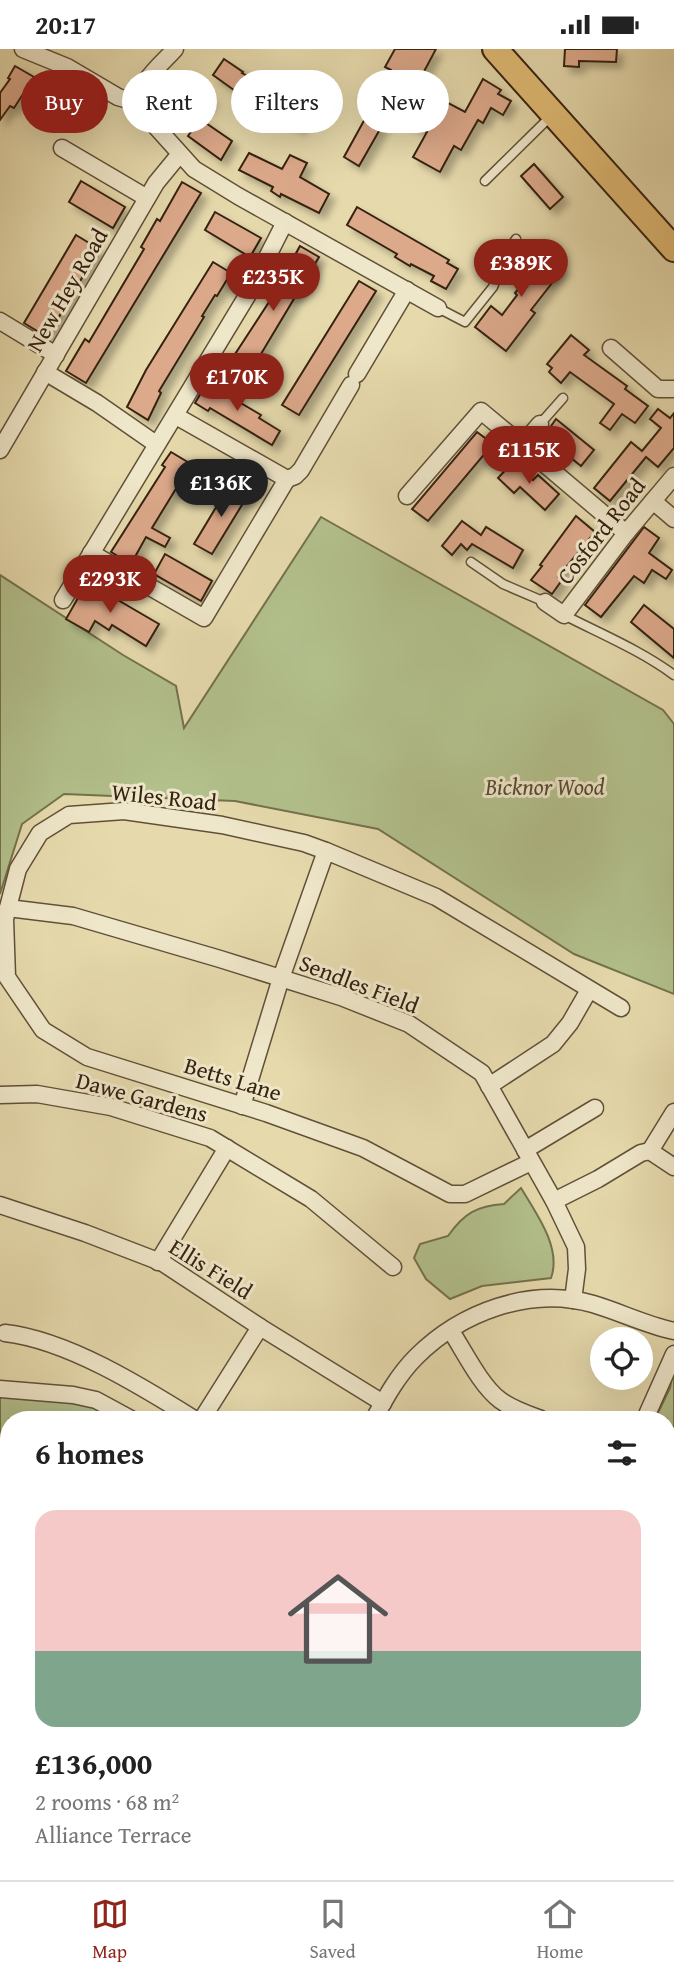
<!DOCTYPE html>
<html lang="en">
<head>
<meta charset="utf-8">
<style>
	body { margin:0; font-family:"Gentium Book Plus",serif; background:#f6f6f6; color:#222; height:100vh; display:flex; flex-direction:column; font-size:26px; white-space:nowrap }
	* { box-sizing:border-box; margin:0 }
	p { font-size:23px; color:#767676 }
	.icon { flex:none; width:38px; height:38px; fill:none; stroke:currentColor; stroke-width:2; stroke-linecap:round; stroke-linejoin:round }
	.map { position:relative; flex:1; overflow:hidden }
	.details { position:absolute; left:0px; top:1362px; width:676px; height:471px; display:flex; flex-direction:column; background:#fff; border-radius:28px 28px 0 0; box-shadow:0 7px 28px #0002 }
	.details>* { flex:none }
	.guide { position:absolute; left:21px; top:21px; width:634px; height:63px; display:flex; gap:14px }
	.controls { position:absolute; left:590px; top:1278px; display:grid; gap:14px }
	.controls a { display:grid; place-items:center; width:63px; height:63px; border-radius:50%; background:#fff; box-shadow:0 7px 28px #0002; font-size:35px }
	.price { position:absolute; translate:-50% -60px; padding:0 16px; border-radius:24px; background:#8f2418; color:#fff; font-size:23px; line-height:46px; filter:drop-shadow(0 2px 4px #0008) }
	.price::after { content:''; position:absolute; left:50%; top:42px; width:21px; height:16px; margin-left:-10px; background:inherit; clip-path:polygon(0 0,100% 0,50% 100%) }
	.price.selected { background:#222; color:#fff }
	ul { padding:0; list-style:none }
	li { display:grid; align-content:center; gap:14px; height:371px; padding:0 35px }
	li+li { border-top:2px solid #e0e0e0 }
	li span { display:grid; place-items:center; height:217px; border-radius:21px; color:#555 }
	li>.icon { margin-inline-start:auto }
	span .icon { width:126px; height:126px; fill:#fffc; stroke-width:1 }
	li b { font-size:30px }
	h2 { display:flex; justify-content:space-between; align-items:center; height:84px; padding:0 35px; font-size:30px }
	.pill { padding:0 24px; border-radius:32px; background:#fff; box-shadow:0 7px 28px #0002; font-size:24px; line-height:63px }
	.pill.selected { background:#8f2418; color:#fff }
	.status { display:flex; justify-content:space-between; align-items:center; height:49px; padding:0 35px; background:#fff; direction:ltr }
	.status svg { height:19px; fill:currentColor }
	.tabs { display:flex; justify-content:space-around; align-items:center; height:98px; border-top:2px solid #e0e0e0; background:#fff; font-size:19px; color:#767676 }
	.tabs a { display:grid; justify-items:center; gap:4px }
	.tabs .selected { color:#8f2418 }
	.map>svg:first-child { display:block }
</style>
</head>
<body>
<div class="status"><b>20:17</b><svg viewBox="0 0 49 12"><path d="M0 12V9h3v3zM5 12V6h3v6zM10 12V3h3v9zM15 12V0h3v12zM26 1h20v11H26zM47 4h2v5h-2z"/></svg></div>
<div class="map">
<svg width="674" height="1831" viewBox="0 0 674 1831">
	<defs>
		<filter id="shadow"><feDropShadow dx="6" dy="6" stdDeviation="3.5" flood-color="#0004"/></filter>
	</defs>
	<rect width="100%" height="100%" fill="#e6daad"/>
	<filter id="stains"><feTurbulence type="fractalNoise" baseFrequency=".00286" numOctaves="4"/><feColorMatrix values="0 0 0 0 .2 0 0 0 0 .09 0 0 0 0 .02 0 0 0 .5 -.17"/></filter>
	<radialGradient id="worn" r=".72"><stop offset=".6" stop-color="#630" stop-opacity="0"/><stop offset="1" stop-color="#630" stop-opacity=".3"/></radialGradient>
	<!-- green -->
	<g fill="#b2c08c" stroke="#74714e" stroke-width="2">
		<path d="M 321,468 L 663,661 L 674,675 L 674,945 L 574,905 L 378,780 L 235,752 L 64,745 L 22,775 L 0,845 L 0,526 L 123,606 L 176,637 L 184,679 Z"/>
		<path d="M 521,1139 C 536,1164 562,1199 551,1229 L 482,1237 L 450,1250 L 426,1230 L 414,1209 L 420,1195 L 448,1187 C 464,1164 477,1157 504,1155 Z"/>
		<path d="M 674,1318 L 674,1409 L 667,1430 L 667,1370 L 655,1370 L 670,1339 Z"/>
		<path d="M 0,1344 L 91,1356 L 117,1370 L 9,1370 L 9,1616 L 0,1672 Z"/>
		<path d="M 667,1693 L 674,1698 L 674,1831 L 573,1831 L 573,1824 L 667,1824 Z"/>
		<path d="M 408,1824 L 557,1824 L 557,1831 L 397,1831 Z"/>
	</g>
	<!-- building -->
	<g fill="#dca98b" stroke="#352211" stroke-width="2" filter="url(#shadow)">
		<path d="M 395,0 L 436,0 L 412,45 L 386,31 L 391,21 L 385,18 Z"/>
		<path d="M 565,0 L 617,0 L 616,13 L 579,12 L 579,18 L 564,17 Z"/>
		<path d="M 224,10 L 243,23 L 242,24 L 298,56 L 305,44 L 316,50 L 299,79 L 276,66 L 273,70 L 259,61 L 261,59 L 237,46 L 238,44 L 213,26 Z"/>
		<path d="M 15,17 L 34,28 L 14,59 L 10,57 L 0,71 L 0,44 L 10,30 L 8,29 Z"/>
		<path d="M 175,28 L 195,47 L 200,41 L 211,51 L 191,73 L 177,62 L 169,72 L 151,56 Z"/>
		<path d="M 483,30 L 501,41 L 498,45 L 511,52 L 503,66 L 491,59 L 483,74 L 478,71 L 461,101 L 454,97 L 440,123 L 413,108 L 427,83 L 401,69 L 418,38 L 465,63 Z"/>
		<path d="M 367,66 L 383,75 L 359,117 L 344,108 Z"/>
		<path d="M 200,70 L 232,92 L 221,111 L 188,87 Z"/>
		<path d="M 249,104 L 282,120 L 290,106 L 307,114 L 300,128 L 329,145 L 319,164 L 281,145 L 280,148 L 271,142 L 273,138 L 239,121 Z"/>
		<path d="M 534,115 L 563,148 L 550,160 L 521,127 Z"/>
		<path d="M 81,132 L 125,158 L 113,179 L 69,153 Z"/>
		<path d="M 182,133 L 201,144 L 86,334 L 66,322 L 85,290 L 89,293 L 144,200 L 141,198 L 157,170 L 160,172 Z"/>
		<path d="M 357,158 L 449,211 L 447,214 L 458,220 L 446,240 L 431,232 L 434,227 L 411,215 L 410,217 L 395,208 L 397,205 L 347,176 Z"/>
		<path d="M 215,163 L 261,189 L 250,208 L 205,181 Z"/>
		<path d="M 76,186 L 99,200 L 47,288 L 24,274 Z"/>
		<path d="M 531,195 L 563,220 L 531,261 L 535,264 L 506,302 L 475,278 L 491,257 L 502,266 L 517,246 L 515,244 L 520,238 L 516,235 L 526,223 L 515,215 Z"/>
		<path d="M 300,197 L 319,208 L 246,330 L 226,319 L 269,253 Z"/>
		<path d="M 213,213 L 231,224 L 217,247 L 215,246 L 202,267 L 204,268 L 159,342 L 161,344 L 148,371 L 127,358 L 146,321 Z"/>
		<path d="M 359,232 L 376,242 L 299,366 L 282,356 Z"/>
		<path d="M 571,286 L 589,301 L 584,306 L 627,337 L 625,340 L 648,357 L 635,374 L 622,365 L 610,381 L 600,374 L 614,355 L 570,323 L 561,334 L 549,323 L 552,319 L 547,315 Z"/>
		<path d="M 207,334 L 261,366 L 259,369 L 280,382 L 272,396 L 210,359 L 208,362 L 195,354 Z"/>
		<path d="M 658,360 L 670,369 L 674,364 L 674,399 L 658,418 L 646,408 L 610,452 L 594,439 L 631,393 L 642,402 L 661,379 L 650,370 Z"/>
		<path d="M 556,370 L 594,401 L 581,417 L 544,387 Z"/>
		<path d="M 477,383 L 493,395 L 428,472 L 412,460 Z"/>
		<path d="M 171,403 L 191,415 L 152,479 L 170,489 L 165,498 L 146,488 L 131,515 L 111,503 L 165,418 L 162,416 Z"/>
		<path d="M 513,413 L 533,431 L 538,426 L 559,445 L 545,461 L 520,438 L 514,444 L 498,429 Z"/>
		<path d="M 230,435 L 248,446 L 212,505 L 194,495 Z"/>
		<path d="M 576,467 L 595,483 L 558,528 L 562,531 L 552,545 L 531,531 L 542,517 L 540,516 Z"/>
		<path d="M 462,472 L 481,486 L 486,478 L 523,501 L 513,519 L 472,495 L 467,501 L 461,495 L 452,506 L 442,497 Z"/>
		<path d="M 644,478 L 659,489 L 649,504 L 672,521 L 666,530 L 652,521 L 644,534 L 634,527 L 601,568 L 585,556 Z"/>
		<path d="M 165,505 L 212,532 L 201,552 L 154,525 Z"/>
		<path d="M 87,533 L 159,575 L 146,597 L 112,576 L 109,581 L 95,572 L 89,583 L 66,570 Z"/>
		<path d="M 644,556 L 674,580 L 674,609 L 631,573 Z"/>
	</g>
	<g fill="none" stroke-linecap="round" stroke-linejoin="round">
		<!-- service casing -->
		<g stroke="#615038" stroke-width="11">
			<g id="service">
				<path d="M 485,132 L 550,68"/>
				<path d="M 438,259 L 465,273 L 493,238 L 508,201 L 516,190"/>
				<path d="M 540,375 L 563,349"/>
				<path d="M 471,513 L 503,535 L 545,553"/>
				<path d="M 564,566 C 601,585 640,601 674,626"/>
				<path d="M 667,1565 L 674,1569"/>
			</g>
		</g>
		<!-- minor casing -->
		<g stroke="#615038" stroke-width="19">
			<g id="minor">
				<path d="M 23,0 L 67,18 L 118,48 L 138,54"/>
				<path d="M 175,0 C 160,17 135,35 139,59 L 194,120 L 238,147 L 438,259"/>
				<path d="M 62,99 L 147,149"/>
				<path d="M 0,272 L 56,306"/>
				<path d="M 611,299 L 658,340 L 674,340"/>
				<path d="M 45,323 L 97,354 L 156,395"/>
				<path d="M 357,325 L 407,241"/>
				<path d="M 176,367 L 287,430 L 295,427 L 301,421 L 351,336"/>
				<path d="M 540,375 L 522,396 L 626,484"/>
				<path d="M 0,401 L 156,134 L 179,106"/>
				<path d="M 407,447 L 481,362 L 522,396"/>
				<path d="M 653,452 L 674,470"/>
				<path d="M 91,504 L 204,569 L 287,430"/>
				<path d="M 63,551 L 250,242 L 285,173"/>
				<path d="M 545,553 L 564,566 L 626,484 L 674,427"/>
				<path d="M 326,802 L 304,794 L 222,776 L 124,762 L 69,766 L 40,784 L 18,820 L 5,870 L 7,928 L 43,981 L 87,1008 L 266,1064 L 363,1099 L 450,1145 L 465,1145 L 531,1113"/>
				<path d="M 8,859 L 73,867 L 220,910 L 341,948 L 409,975 L 482,1024 L 554,1152 L 576,1198 L 577,1220 L 573,1251"/>
				<path d="M 489,1037 L 553,995 L 570,974 L 589,941"/>
				<path d="M 0,1046 L 37,1045 L 111,1058 L 210,1089 L 311,1150 L 393,1218"/>
				<path d="M 242,1057 L 281,929 L 326,802 L 436,848 L 621,959"/>
				<path d="M 525,1101 L 595,1059"/>
				<path d="M 650,1102 L 674,1063"/>
				<path d="M 554,1152 L 598,1130 L 641,1104 L 650,1102 L 674,1118"/>
				<path d="M 0,1156 L 85,1184 L 163,1214 L 260,1278 L 383,1354"/>
				<path d="M 158,1213 L 227,1099"/>
				<path d="M 451,1282 C 464,1302 481,1337 500,1351 C 512,1360 527,1365 541,1370"/>
				<path d="M 5,1284 C 67,1291 141,1337 194,1370"/>
				<path d="M 0,1340 L 73,1346 L 96,1351 L 131,1370"/>
				<path d="M 202,1370 L 260,1278"/>
				<path d="M 374,1370 C 386,1348 398,1326 416,1308 C 461,1263 530,1237 593,1255 C 620,1263 646,1276 674,1282"/>
				<path d="M 645,1370 L 674,1305"/>
			</g>
		</g>
		<!-- tertiary casing -->
		<g stroke="#615038" stroke-width="23">
			<g id="tertiary">
				<path d="M 667,1490 L 674,1474"/>
				<path d="M 569,1831 L 569,1824"/>
			</g>
		</g>
		<!-- primary casing -->
		<g stroke="#352211" stroke-width="28">
			<path id="primary" d="M 495,0 L 674,200"/>
		</g>
		<!-- service -->
		<use href="#service" stroke="#efe7ca" stroke-width="8"/>
		<!-- minor -->
		<use href="#minor" stroke="#efe7ca" stroke-width="16"/>
		<!-- tertiary -->
		<use href="#tertiary" stroke="#efe7ca" stroke-width="19"/>
		<!-- primary -->
		<use href="#primary" stroke="#e3bd76" stroke-width="24"/>
	</g>
	<g text-anchor="middle" stroke-width="6" stroke-linejoin="round" paint-order="stroke">
		<!-- street labels -->
		<g font-size="23" fill="#352211" stroke="#efe7ca">
			<text transform="translate(67 241) rotate(-60)" y="8">New Hey Road</text>
			<text transform="translate(601 482) rotate(-52)" y="8">Cosford Road</text>
			<text transform="translate(164 748) rotate(6)" y="8">Wiles Road</text>
			<text transform="translate(359 935) rotate(21)" y="8">Sendles Field</text>
			<text transform="translate(233 1030) rotate(17)" y="8">Betts Lane</text>
			<text transform="translate(142 1048) rotate(15)" y="8">Dawe Gardens</text>
			<text transform="translate(211 1220) rotate(32)" y="8">Ellis Field</text>
		</g>
		<!-- park labels -->
		<g font-size="23" font-style="italic" fill="#544a30" stroke="#efe7ca">
			<text x="545" y="746">Bicknor Wood</text>
		</g>
	</g>
	<rect width="100%" height="100%" filter="url(#stains)"/>
	<rect width="100%" height="100%" fill="url(#worn)"/>
</svg>
<div class="controls">
<a><svg class="icon" aria-label="locate" viewBox="0 0 24 24"><circle cx="12" cy="12" r="6"/><path d="M12 2v4M12 18v4M2 12h4M18 12h4"/></svg></a>
</div>
<b class="price" style="left:521px;top:250px">£389K</b>
<b class="price" style="left:273px;top:264px">£235K</b>
<b class="price" style="left:237px;top:364px">£170K</b>
<b class="price" style="left:529px;top:437px">£115K</b>
<b class="price selected" style="left:221px;top:470px">£136K</b>
<b class="price" style="left:110px;top:566px">£293K</b>
<div class="guide">
<a class="pill selected">Buy</a>
<a class="pill">Rent</a>
<a class="pill">Filters</a>
<a class="pill">New</a>
</div>
<section class="details">
<h2>6 homes<svg class="icon" aria-label="filters" viewBox="0 0 24 24"><path d="M4 7h16M4 17h16"/><circle cx="9" cy="7" r="2"/><circle cx="15" cy="17" r="2"/></svg></h2>
<ul>
<li><span style="background:linear-gradient(#f6c9c9 65%,#7fa58c 0)"><svg class="icon" aria-label="home" viewBox="0 0 24 24"><path d="M3 11l9-7 9 7M6 9v11h12V9"/></svg></span><div><b>£136,000</b><p>2 rooms · 68 m²</p><p>Alliance Terrace</p></div></li>
</ul>
</section>
</div>
<nav class="tabs">
<a class="selected"><svg class="icon" aria-label="map" viewBox="0 0 24 24"><path d="M3 6l6-2 6 2 6-2v14l-6 2-6-2-6 2zM9 4v14M15 6v14"/></svg>Map</a>
<a><svg class="icon" aria-label="saved" viewBox="0 0 24 24"><path d="M7 4h10v16l-5-4-5 4z"/></svg>Saved</a>
<a><svg class="icon" aria-label="home" viewBox="0 0 24 24"><path d="M3 11l9-7 9 7M6 9v11h12V9"/></svg>Home</a>
</nav>
</body>
</html>
